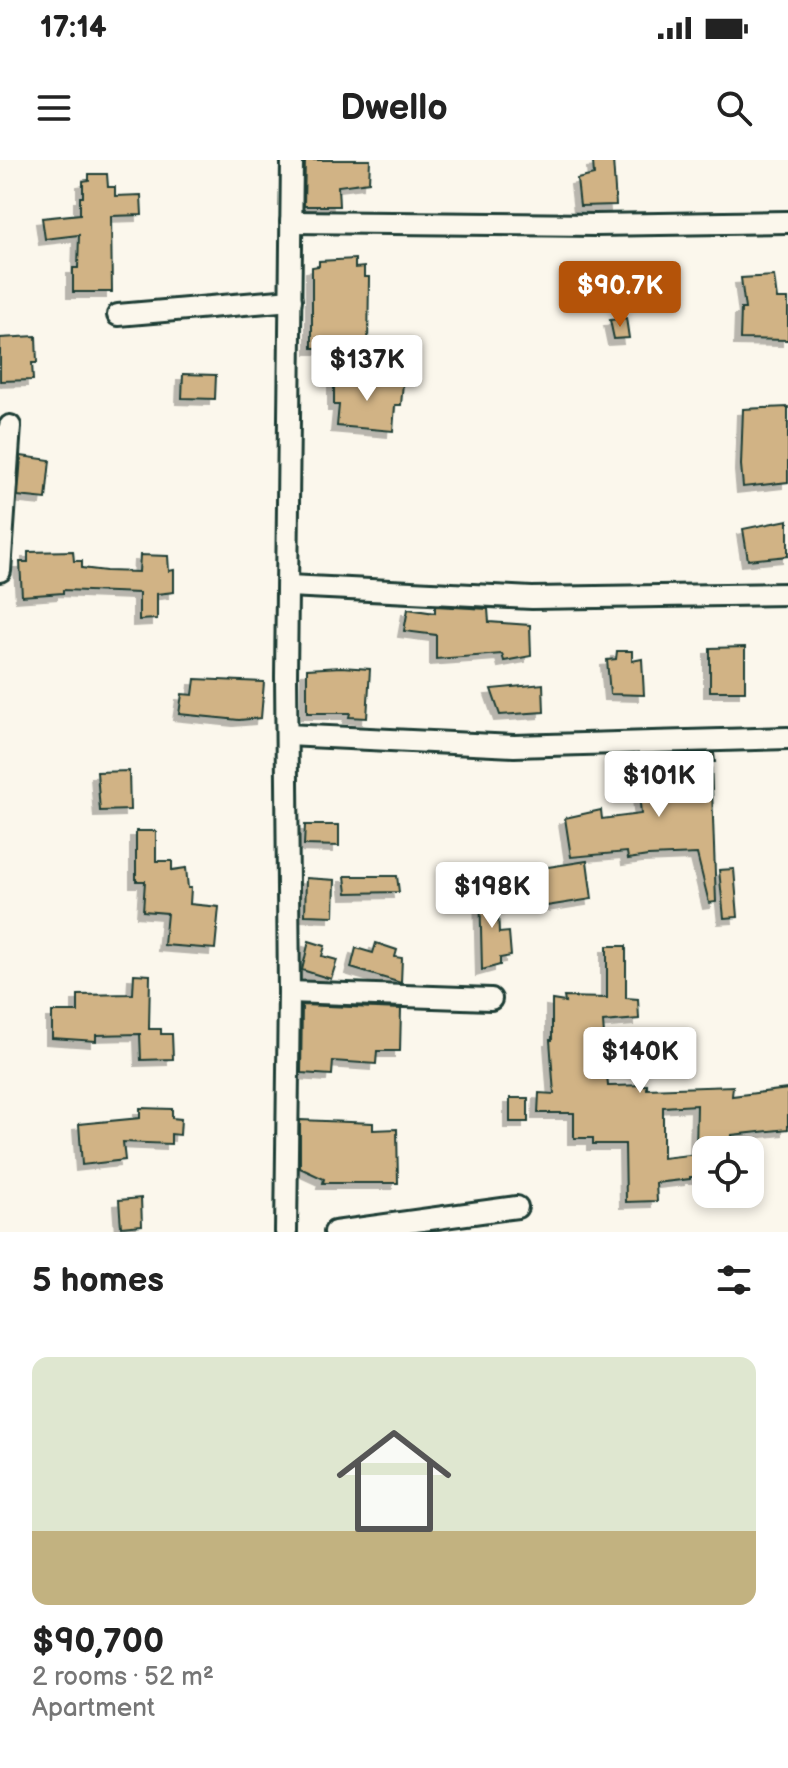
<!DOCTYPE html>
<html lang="en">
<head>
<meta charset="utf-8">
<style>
	body { margin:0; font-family:"Balsamiq Sans",sans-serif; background:#f6f6f6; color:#222; height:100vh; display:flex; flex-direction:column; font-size:30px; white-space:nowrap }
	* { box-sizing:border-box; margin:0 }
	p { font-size:26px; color:#767676 }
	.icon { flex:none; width:44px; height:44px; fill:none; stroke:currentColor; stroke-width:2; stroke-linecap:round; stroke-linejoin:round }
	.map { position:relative; height:1072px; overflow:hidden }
	.details { display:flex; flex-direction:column; background:#fff; flex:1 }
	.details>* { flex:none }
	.controls { position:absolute; left:692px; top:976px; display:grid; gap:16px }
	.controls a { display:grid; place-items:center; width:72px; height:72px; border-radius:16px; background:#fff; box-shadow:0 4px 12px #0003; font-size:40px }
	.price { position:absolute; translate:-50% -68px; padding:0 18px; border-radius:8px; background:#fff; color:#222; font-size:26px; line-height:52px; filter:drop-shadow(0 2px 4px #0008) }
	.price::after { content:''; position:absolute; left:50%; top:48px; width:24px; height:18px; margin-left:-12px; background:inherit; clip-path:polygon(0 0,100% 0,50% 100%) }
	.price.on { background:#b45309; color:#fff }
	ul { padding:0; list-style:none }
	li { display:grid; align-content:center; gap:16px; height:424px; padding:0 32px }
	li span { display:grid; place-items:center; height:248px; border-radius:16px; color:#555 }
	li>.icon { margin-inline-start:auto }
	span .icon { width:144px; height:144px; fill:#fffc; stroke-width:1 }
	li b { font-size:34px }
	h2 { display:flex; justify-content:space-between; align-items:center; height:96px; padding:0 32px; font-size:34px }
	.status { display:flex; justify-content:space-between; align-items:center; height:56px; padding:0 40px; background:#fff; direction:ltr }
	.status svg { height:22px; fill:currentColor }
	header { display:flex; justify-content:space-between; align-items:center; height:104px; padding:0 32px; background:#fff; font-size:36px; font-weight:800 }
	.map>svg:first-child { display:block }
</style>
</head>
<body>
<div class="status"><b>17:14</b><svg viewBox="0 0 49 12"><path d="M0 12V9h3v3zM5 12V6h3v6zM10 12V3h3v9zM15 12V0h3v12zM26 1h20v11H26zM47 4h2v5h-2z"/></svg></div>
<header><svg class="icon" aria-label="menu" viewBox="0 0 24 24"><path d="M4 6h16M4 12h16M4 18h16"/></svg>Dwello<svg class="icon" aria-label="search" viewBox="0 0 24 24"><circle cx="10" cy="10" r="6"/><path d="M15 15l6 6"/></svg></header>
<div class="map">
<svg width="788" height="1072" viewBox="0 0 788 1072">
	<defs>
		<filter id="shadow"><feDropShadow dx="-6" dy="6" stdDeviation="0" flood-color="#0004"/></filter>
	</defs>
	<rect width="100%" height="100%" fill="#fbf7ec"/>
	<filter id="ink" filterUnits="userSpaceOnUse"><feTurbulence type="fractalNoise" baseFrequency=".0125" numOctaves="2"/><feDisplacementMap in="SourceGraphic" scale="16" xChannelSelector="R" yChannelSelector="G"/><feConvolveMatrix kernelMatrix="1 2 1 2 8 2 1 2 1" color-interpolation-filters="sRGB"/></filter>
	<g filter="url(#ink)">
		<!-- building -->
		<g fill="#d1b385" stroke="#1f3d34" stroke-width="2" filter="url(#shadow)">
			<path d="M 305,0 L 370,0 L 369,22 L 338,26 L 339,46 L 304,46 Z"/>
			<path d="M 613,0 L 616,45 L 580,46 L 577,19 L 594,15 L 593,2 Z"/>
			<path d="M 89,14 L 107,14 L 108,27 L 115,27 L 115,36 L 141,35 L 142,55 L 111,56 L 112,132 L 73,132 L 73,108 L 78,108 L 79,75 L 45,79 L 42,58 L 80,54 L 80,37 L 83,37 L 83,21 L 89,20 Z"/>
			<path d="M 355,99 L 355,108 L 364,107 L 364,117 L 369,117 L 368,188 L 312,188 L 312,107 L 319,106 L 319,101 Z"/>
			<path d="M 774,116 L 777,139 L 788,139 L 788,180 L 740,179 L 741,149 L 745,149 L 741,118 Z"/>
			<path d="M 626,158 L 629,178 L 614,179 L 610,160 Z"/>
			<path d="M 36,176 L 37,203 L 32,203 L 33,220 L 0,221 L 0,178 Z"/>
			<path d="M 183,214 L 216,215 L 215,239 L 182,238 Z"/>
			<path d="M 334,217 L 403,223 L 401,245 L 395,245 L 393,271 L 337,266 L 339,245 L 334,245 Z"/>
			<path d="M 788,247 L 788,322 L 743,327 L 741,305 L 743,249 Z"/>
			<path d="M 21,296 L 50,300 L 46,339 L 18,336 Z"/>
			<path d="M 788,360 L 788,396 L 748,400 L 743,369 Z"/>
			<path d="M 73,391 L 74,401 L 82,401 L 82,408 L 106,411 L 139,412 L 140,395 L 168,396 L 169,411 L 174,410 L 174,432 L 157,434 L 157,459 L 139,460 L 139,433 L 63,430 L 63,433 L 22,436 L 20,402 L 28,402 L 28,392 Z"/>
			<path d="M 435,446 L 488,449 L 489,462 L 530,465 L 531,496 L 504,501 L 502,494 L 436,499 L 436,475 L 404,471 L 408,449 L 435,453 Z"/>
			<path d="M 745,487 L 745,531 L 710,531 L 710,488 Z"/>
			<path d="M 617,491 L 632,491 L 632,501 L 642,499 L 644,535 L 610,534 L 607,500 L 616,499 Z"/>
			<path d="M 341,507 L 370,509 L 367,558 L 349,557 L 350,553 L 307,553 L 307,509 Z"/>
			<path d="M 195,519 L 264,522 L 261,558 L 239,560 L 179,554 L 182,534 L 193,535 Z"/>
			<path d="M 543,524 L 544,552 L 500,555 L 491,529 Z"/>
			<path d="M 714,593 L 715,602 L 711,602 L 716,742 L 709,743 L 697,694 L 648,696 L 628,699 L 627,692 L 571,697 L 565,658 L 601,650 L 602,659 L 641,654 L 637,612 L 666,610 L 663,595 Z"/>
			<path d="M 129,611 L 130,650 L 100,651 L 97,612 Z"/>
			<path d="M 305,665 L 339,665 L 339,686 L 304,685 Z"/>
			<path d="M 136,671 L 156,671 L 156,701 L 172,701 L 172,710 L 186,708 L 188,728 L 191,728 L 190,744 L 219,747 L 215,789 L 164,785 L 167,753 L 143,751 L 145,721 L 136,721 Z"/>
			<path d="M 587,701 L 592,739 L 540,747 L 538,731 L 501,735 L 500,718 L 536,715 L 535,709 Z"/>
			<path d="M 734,709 L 738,757 L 724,758 L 719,710 Z"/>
			<path d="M 345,716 L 397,716 L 399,732 L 347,733 Z"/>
			<path d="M 306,718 L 335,720 L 334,756 L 305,755 Z"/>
			<path d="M 497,725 L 499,773 L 509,772 L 511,796 L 500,798 L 500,805 L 482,810 L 480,727 Z"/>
			<path d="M 309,781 L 325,786 L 322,796 L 337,800 L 331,819 L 302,810 Z"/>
			<path d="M 376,783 L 397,790 L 395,797 L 402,798 L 401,823 L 351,808 L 356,788 L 373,793 Z"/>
			<path d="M 607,786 L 626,786 L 626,838 L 638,839 L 639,859 L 603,862 L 608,926 L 647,925 L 647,929 L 733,926 L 732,936 L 788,929 L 788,969 L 732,975 L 731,990 L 696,990 L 697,945 L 663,947 L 663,998 L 706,993 L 706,1017 L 690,1017 L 690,1019 L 656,1023 L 657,1041 L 626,1042 L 625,984 L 593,984 L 593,978 L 574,978 L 574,953 L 538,953 L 539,933 L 554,934 L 550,880 L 552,880 L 552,840 L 565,842 L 564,837 L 607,838 Z"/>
			<path d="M 134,814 L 150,815 L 149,869 L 161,869 L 161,874 L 172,874 L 173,899 L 141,900 L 140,874 L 96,875 L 96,881 L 52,878 L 52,852 L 78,852 L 78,835 L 133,834 Z"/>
			<path d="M 302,845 L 401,849 L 400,891 L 377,891 L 376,904 L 333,901 L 332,915 L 301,913 Z"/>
			<rect x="510" y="938" width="18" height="24"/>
			<path d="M 140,948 L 172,949 L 172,958 L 181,959 L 180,975 L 171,974 L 171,984 L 123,982 L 125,1000 L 82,1005 L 79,964 L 140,958 Z"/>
			<path d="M 300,960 L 373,963 L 373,970 L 397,969 L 398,1023 L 323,1023 L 324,1019 L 300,1008 Z"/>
			<path d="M 141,1038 L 142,1065 L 121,1067 L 119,1040 Z"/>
		</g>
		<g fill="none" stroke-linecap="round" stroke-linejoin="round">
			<!-- minor casing -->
			<g stroke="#1f3d34" stroke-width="26">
				<g id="minor">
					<path d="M 291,62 L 595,65 L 788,62"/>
					<path d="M 118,155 L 291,140"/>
					<path d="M 0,411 L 10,266"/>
					<path d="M 288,426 L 532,438 L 788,434"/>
					<path d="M 287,575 L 514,586 L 788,578"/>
					<path d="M 289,832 L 491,839"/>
					<path d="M 286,1072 L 289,832 L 286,517 L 292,0"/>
					<path d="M 335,1072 L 517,1047"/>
				</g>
			</g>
			<!-- minor -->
			<use href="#minor" stroke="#fbf7ec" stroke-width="20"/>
		</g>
	</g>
</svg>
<div class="controls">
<a><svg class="icon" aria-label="locate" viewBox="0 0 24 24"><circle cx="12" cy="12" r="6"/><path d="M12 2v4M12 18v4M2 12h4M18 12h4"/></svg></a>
</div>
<b class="price on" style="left:620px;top:169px">$90.7K</b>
<b class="price" style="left:367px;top:243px">$137K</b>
<b class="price" style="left:659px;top:659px">$101K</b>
<b class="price" style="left:492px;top:770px">$198K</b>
<b class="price" style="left:640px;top:935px">$140K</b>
</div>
<section class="details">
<h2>5 homes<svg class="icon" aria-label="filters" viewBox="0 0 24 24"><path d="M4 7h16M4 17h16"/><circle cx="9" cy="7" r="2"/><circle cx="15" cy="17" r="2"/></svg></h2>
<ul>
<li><span style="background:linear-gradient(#dfe7d0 70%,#c2b280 0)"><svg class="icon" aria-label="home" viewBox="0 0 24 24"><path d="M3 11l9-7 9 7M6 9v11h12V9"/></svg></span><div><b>$90,700</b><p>2 rooms · 52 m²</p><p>Apartment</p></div></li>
</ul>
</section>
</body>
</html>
